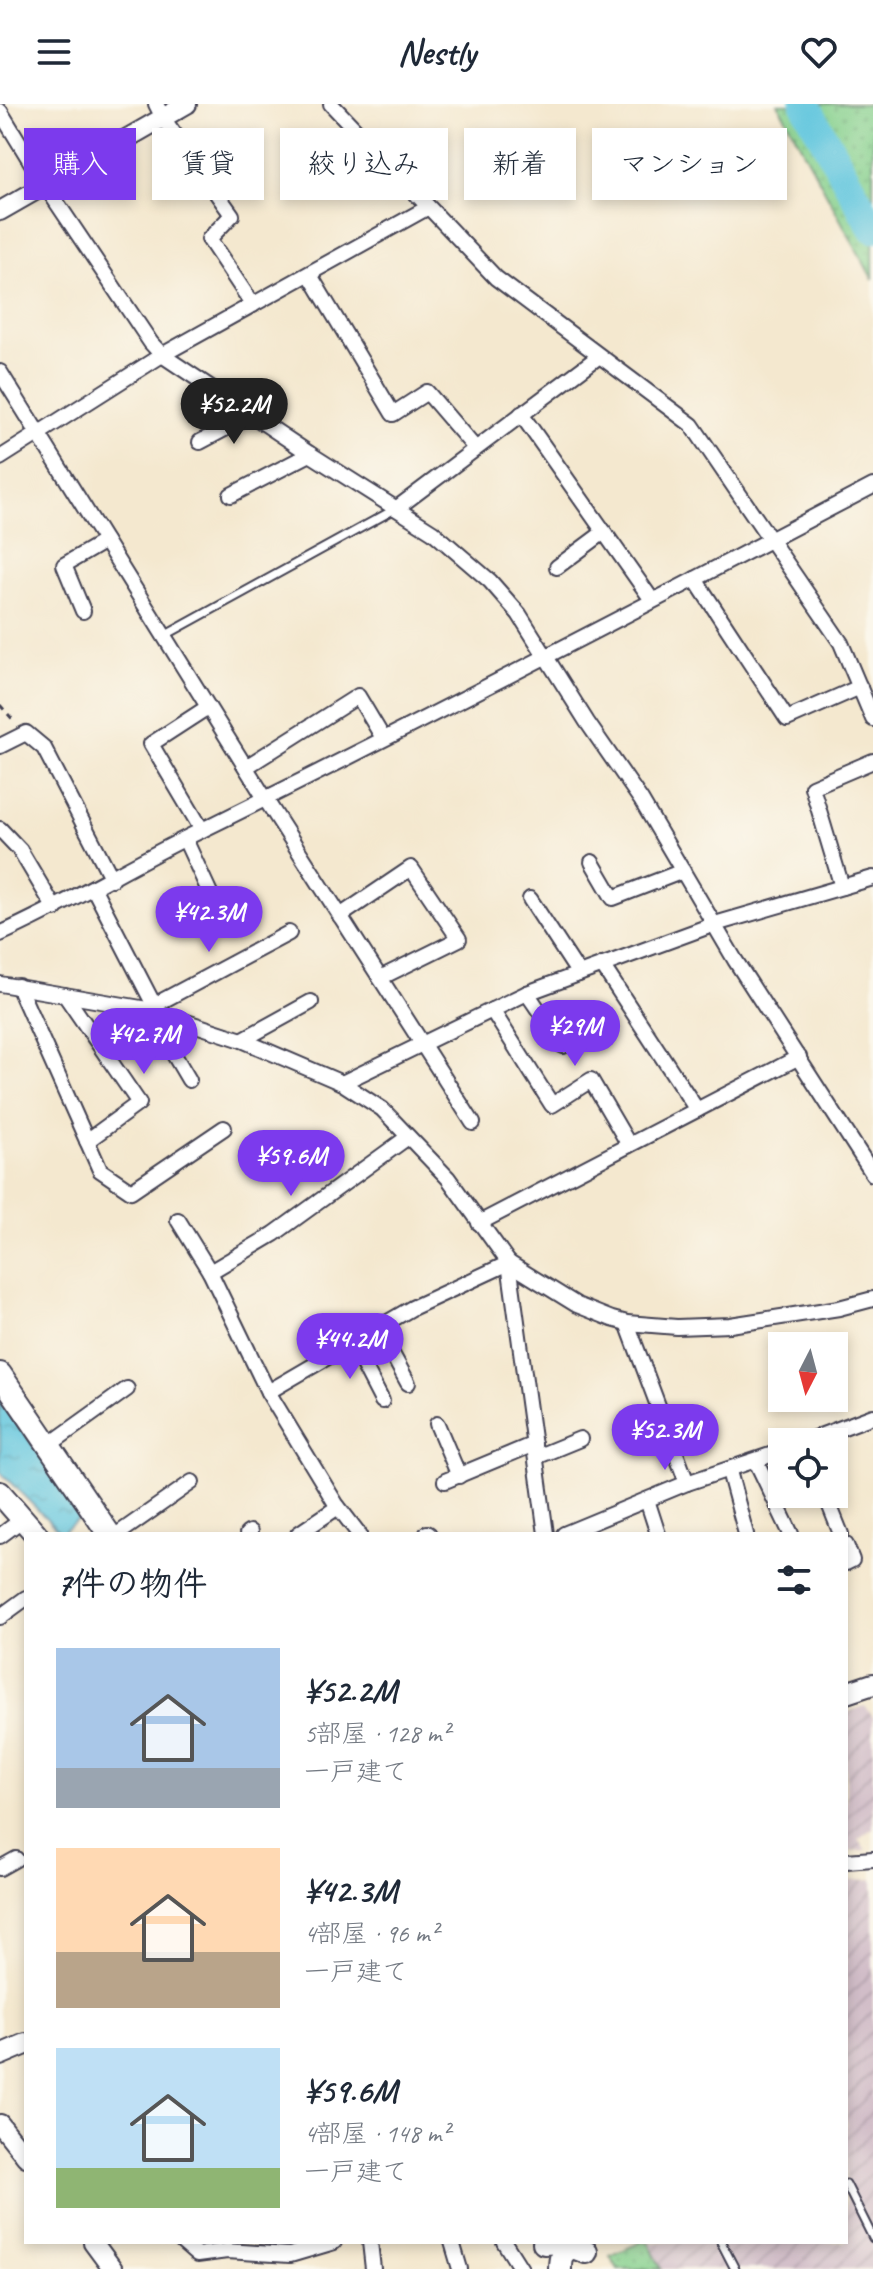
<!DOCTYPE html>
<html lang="ja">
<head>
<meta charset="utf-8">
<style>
	body { margin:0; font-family:Caveat,"Klee One",sans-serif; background:#f2f2f3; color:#1f2937; height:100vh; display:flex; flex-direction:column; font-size:30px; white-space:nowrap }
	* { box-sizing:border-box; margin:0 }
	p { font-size:26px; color:#747a83 }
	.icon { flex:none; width:44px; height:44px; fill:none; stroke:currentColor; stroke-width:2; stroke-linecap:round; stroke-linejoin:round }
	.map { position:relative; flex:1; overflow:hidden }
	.panel { position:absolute; left:24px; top:1428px; width:824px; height:712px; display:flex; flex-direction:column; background:#fff; border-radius:0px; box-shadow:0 4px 12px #0003 }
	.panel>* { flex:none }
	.top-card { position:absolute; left:24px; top:24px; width:826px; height:72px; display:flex; gap:16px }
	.needle { width:52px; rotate:186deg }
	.controls { position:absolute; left:768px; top:1228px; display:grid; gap:16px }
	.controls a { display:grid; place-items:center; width:80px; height:80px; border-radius:0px; background:#fff; box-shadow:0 4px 12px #0003; font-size:40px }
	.price { position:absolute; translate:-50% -68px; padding:0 18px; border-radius:28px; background:#7c3aed; color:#fff; font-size:26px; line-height:52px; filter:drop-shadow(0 2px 4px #0008) }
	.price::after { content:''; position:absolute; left:50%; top:48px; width:24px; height:18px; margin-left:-12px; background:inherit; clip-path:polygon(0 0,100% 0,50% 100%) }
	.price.on { background:#222; color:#fff }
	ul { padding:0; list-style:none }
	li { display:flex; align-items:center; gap:24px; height:200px; padding:0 32px }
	li span { display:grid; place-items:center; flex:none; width:224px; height:160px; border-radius:0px; color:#555 }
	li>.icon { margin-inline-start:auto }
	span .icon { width:96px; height:96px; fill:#fffc; stroke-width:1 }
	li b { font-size:34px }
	h2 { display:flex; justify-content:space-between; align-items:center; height:96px; padding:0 32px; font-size:34px }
	.chip { padding:0 28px; border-radius:0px; background:#fff; box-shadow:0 4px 12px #0003; font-size:28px; line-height:72px }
	.chip.on { background:#7c3aed; color:#fff }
	header { display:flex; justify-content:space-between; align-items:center; height:104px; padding:0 32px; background:#fff; font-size:36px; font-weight:600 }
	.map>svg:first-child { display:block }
</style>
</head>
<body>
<header><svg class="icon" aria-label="menu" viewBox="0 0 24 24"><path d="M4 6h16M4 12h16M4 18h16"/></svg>Nestly<svg class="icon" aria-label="heart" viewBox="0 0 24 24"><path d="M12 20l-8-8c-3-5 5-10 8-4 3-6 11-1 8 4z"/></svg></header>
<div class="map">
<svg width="873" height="2165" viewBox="0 0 873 2165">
	<defs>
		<pattern id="industrial-furrows" width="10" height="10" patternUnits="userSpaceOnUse" patternTransform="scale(2)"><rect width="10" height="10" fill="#d1bdc8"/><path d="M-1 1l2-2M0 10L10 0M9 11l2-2" fill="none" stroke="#b3a2ad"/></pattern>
		<pattern id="grass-dots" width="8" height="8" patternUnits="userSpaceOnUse" patternTransform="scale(2)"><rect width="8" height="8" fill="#85d08d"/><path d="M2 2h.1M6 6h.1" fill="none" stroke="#73b27b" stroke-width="1.8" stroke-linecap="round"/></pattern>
		<pattern id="water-ripples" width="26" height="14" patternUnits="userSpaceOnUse" patternTransform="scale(2)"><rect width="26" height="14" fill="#61c6de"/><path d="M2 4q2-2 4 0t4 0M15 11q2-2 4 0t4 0" fill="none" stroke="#54aabf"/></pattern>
	</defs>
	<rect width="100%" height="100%" fill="#fbf7ec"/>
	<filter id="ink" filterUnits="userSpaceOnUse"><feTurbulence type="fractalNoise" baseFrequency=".0125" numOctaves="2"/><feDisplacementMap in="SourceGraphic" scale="16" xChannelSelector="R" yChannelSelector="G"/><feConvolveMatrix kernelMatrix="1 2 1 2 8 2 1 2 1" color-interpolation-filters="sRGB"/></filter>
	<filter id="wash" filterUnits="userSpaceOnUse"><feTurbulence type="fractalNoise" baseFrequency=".006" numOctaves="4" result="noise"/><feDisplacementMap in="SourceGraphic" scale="32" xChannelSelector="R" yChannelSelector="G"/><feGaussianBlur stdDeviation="1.8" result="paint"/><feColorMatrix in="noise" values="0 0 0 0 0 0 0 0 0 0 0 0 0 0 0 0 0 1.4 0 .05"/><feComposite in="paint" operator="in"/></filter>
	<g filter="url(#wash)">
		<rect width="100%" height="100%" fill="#f4e8cf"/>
		<!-- industrial -->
		<g fill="url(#industrial-furrows)">
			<path d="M 865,1602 L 873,1613 L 873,1724 L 858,1735 L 866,1746 L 846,1747 L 846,1609 Z"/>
			<path d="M 873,1775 L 873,2165 L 661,2165 L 649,2138 L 846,2138 L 846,1777 Z"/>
		</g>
		<!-- grass -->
		<g fill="url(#grass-dots)" stroke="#547964" stroke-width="2">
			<path d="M 778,0 L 802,0 L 873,129 L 873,176 Z"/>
			<path d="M 809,0 L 873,0 L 873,117 Z"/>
			<path d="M 641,2138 L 649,2138 L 661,2165 L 618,2165 L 610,2152 Z"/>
		</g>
		<!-- water -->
		<path fill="url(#water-ripples)" stroke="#42748c" stroke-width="2" d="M 0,1293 L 82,1412 L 61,1429 L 0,1368 Z"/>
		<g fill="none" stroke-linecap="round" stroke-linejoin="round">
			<!-- river -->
			<path stroke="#61c6de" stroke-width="30" d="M 805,0 L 873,124"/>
		</g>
	</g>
	<g filter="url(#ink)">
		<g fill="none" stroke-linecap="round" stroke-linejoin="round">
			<!-- service casing -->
			<g stroke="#424051" stroke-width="11">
				<g id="service">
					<path d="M 164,532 L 397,404"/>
					<path d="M 846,2080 L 873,2134"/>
					<path d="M 721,2138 L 735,2165"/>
				</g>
			</g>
			<!-- minor casing -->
			<g stroke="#424051" stroke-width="18">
				<g id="minor">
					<path d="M 156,0 L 163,14 L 232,111 L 209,135 L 253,201"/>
					<path d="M 331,0 L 496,174 L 692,321 L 841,539 L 873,615"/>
					<path d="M 0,7 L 45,81 L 151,239 L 162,251 L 310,350 L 433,428 L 490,477 L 519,510 L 587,618 L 641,696 L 735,856 L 873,1070"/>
					<path d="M 310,171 L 393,310 L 427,288 L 475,344"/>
					<path d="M 0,268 L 266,696 L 473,1019"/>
					<path d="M 521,310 L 652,496"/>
					<path d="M 200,338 L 251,311"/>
					<path d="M 0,354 L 162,251 L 427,104"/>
					<path d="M 231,391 L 310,350"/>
					<path d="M 397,404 L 598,253"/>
					<path d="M 557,463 L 604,428"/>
					<path d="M 695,475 L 787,615 L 860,583"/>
					<path d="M 83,507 L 64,461 L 105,437"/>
					<path d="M 0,642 L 26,629 L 44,644 L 112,775"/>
					<path d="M 246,663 L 358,592 L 383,634"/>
					<path d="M 0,725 L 20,746 L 55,805"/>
					<path d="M 202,726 L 151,640 L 208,603"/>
					<path d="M 185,735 L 215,800"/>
					<path d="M 592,758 L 613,794 L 683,767"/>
					<path d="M 842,783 L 812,683 L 873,657"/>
					<path d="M 94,785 L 154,901"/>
					<path d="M 530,795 L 579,870"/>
					<path d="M 340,812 L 411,764 L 459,835 L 380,874"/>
					<path d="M 0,830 C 65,801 125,764 188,733 C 418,620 646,501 873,382"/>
					<path d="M 602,861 L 697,1006"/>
					<path d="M 0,880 L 147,905 L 242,936 L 342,979 L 382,1005 L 448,1074 L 509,1159 L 577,1201 L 612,1215 L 627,1219 L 677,1223 L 730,1221 L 839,1204 L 873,1195"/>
					<path d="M 18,882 L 100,1066 L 131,1087 L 224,1024"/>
					<path d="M 527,889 L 563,942"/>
					<path d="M 65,891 L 139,999 L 87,1037"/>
					<path d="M 492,906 L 552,1001 L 591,976 L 629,1041"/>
					<path d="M 242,936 L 311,898"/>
					<path d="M 189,976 L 147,905 L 289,829"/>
					<path d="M 342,979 L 527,889 L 715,820 L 873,774"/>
					<path d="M 178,1116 L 210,1168 L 274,1130 L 408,1033"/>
					<path d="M 479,1119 L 799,953"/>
					<path d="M 509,1159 L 546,1430"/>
					<path d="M 210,1168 L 268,1288"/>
					<path d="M 627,1219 L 687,1379"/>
					<path d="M 378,1224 L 408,1279"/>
					<path d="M 352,1239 L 382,1297"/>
					<path d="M 437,1320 L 459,1372"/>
					<path d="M 804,1338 L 873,1312"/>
					<path d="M 49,1341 L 127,1285"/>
					<path d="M 536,1353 L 580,1335"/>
					<path d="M 756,1357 L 791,1430"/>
					<path d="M 729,1367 L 746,1430"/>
					<path d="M 445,1377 L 534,1340"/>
					<path d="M 825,1390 L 841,1430"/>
					<path d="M 647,1396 L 658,1430"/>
					<path d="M 427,1429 L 429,1430"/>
					<path d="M 118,1430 L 192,1378"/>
					<path d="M 247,1430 L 250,1428"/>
					<path d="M 298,1430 L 338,1403"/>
					<path d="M 359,1430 L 336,1400 L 268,1288 L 412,1204 L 509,1159"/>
					<path d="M 564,1430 L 687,1379 L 782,1347"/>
					<path d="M 0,1432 L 23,1415"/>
					<path d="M 846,1441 L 852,1456 L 846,1459"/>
					<path d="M 0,1513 L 26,1494"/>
					<path d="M 846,1757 L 873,1755"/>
					<path d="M 0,1764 L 16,1755"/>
					<path d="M 182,2138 L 197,2151 L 227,2147 L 290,2151 L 334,2138"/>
					<path d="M 370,2138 L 373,2165"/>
					<path d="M 452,2138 L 460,2165"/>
					<path d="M 504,2138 L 521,2165"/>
				</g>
			</g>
			<!-- tertiary casing -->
			<g stroke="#424051" stroke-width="22">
				<g id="tertiary">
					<path d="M 0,107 L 187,0"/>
					<path d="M 0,2020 L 26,2053"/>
					<path d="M 93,2138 L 113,2165"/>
				</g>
			</g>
			<!-- secondary casing -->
			<g stroke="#424051" stroke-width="24">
				<g id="secondary">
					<path d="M 846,1589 L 873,1580"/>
					<path d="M 0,1951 L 26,1940"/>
				</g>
			</g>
			<!-- primary casing -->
			<g stroke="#424051" stroke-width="26">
				<g id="primary">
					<path d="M 0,1270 L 109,1430"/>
					<path d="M 0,1389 L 36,1430"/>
					<path d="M 544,2139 L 561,2138"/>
					<path d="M 560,2165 C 560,2153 561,2148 573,2143 L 586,2148"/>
				</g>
			</g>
			<!-- path -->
			<path stroke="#424051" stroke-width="3" stroke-dasharray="6 6" stroke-linecap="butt" d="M 0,601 L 15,618"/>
			<!-- service -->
			<use href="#service" stroke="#fff" stroke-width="7"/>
			<!-- minor -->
			<use href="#minor" stroke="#fff" stroke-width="14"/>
			<!-- tertiary -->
			<use href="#tertiary" stroke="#fff" stroke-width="18"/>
			<!-- secondary -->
			<use href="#secondary" stroke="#fff" stroke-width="20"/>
			<!-- primary -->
			<use href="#primary" stroke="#fff" stroke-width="22"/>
		</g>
	</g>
</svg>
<div class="controls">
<a><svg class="needle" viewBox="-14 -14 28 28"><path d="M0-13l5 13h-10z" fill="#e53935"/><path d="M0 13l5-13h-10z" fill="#747a83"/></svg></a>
<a><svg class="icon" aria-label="locate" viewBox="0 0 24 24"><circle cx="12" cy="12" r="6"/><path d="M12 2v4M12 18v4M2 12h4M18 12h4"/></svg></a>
</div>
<b class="price on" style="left:234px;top:342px">¥52.2M</b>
<b class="price" style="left:209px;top:850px">¥42.3M</b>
<b class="price" style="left:575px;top:964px">¥29M</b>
<b class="price" style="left:144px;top:972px">¥42.7M</b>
<b class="price" style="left:291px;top:1094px">¥59.6M</b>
<b class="price" style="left:350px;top:1277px">¥44.2M</b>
<b class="price" style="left:665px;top:1368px">¥52.3M</b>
<div class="top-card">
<a class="chip on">購入</a>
<a class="chip">賃貸</a>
<a class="chip">絞り込み</a>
<a class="chip">新着</a>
<a class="chip">マンション</a>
</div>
<section class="panel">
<h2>7件の物件<svg class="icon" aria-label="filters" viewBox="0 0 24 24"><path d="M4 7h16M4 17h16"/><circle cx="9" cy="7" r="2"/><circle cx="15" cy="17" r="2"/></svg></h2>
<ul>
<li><span style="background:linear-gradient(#a9c7e8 75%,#9aa5b1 0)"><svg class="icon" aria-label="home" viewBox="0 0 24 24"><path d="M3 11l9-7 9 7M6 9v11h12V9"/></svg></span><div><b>¥52.2M</b><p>5部屋 · 128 m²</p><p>一戸建て</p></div></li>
<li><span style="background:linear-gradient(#ffd9b3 65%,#b9a48a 0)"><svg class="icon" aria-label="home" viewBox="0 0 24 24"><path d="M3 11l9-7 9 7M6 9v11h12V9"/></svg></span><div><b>¥42.3M</b><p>4部屋 · 96 m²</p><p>一戸建て</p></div></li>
<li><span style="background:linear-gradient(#bfe0f5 75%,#8fb573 0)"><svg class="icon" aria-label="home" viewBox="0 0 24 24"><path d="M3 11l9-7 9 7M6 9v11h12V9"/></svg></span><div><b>¥59.6M</b><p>4部屋 · 148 m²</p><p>一戸建て</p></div></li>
</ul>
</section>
</div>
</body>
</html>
